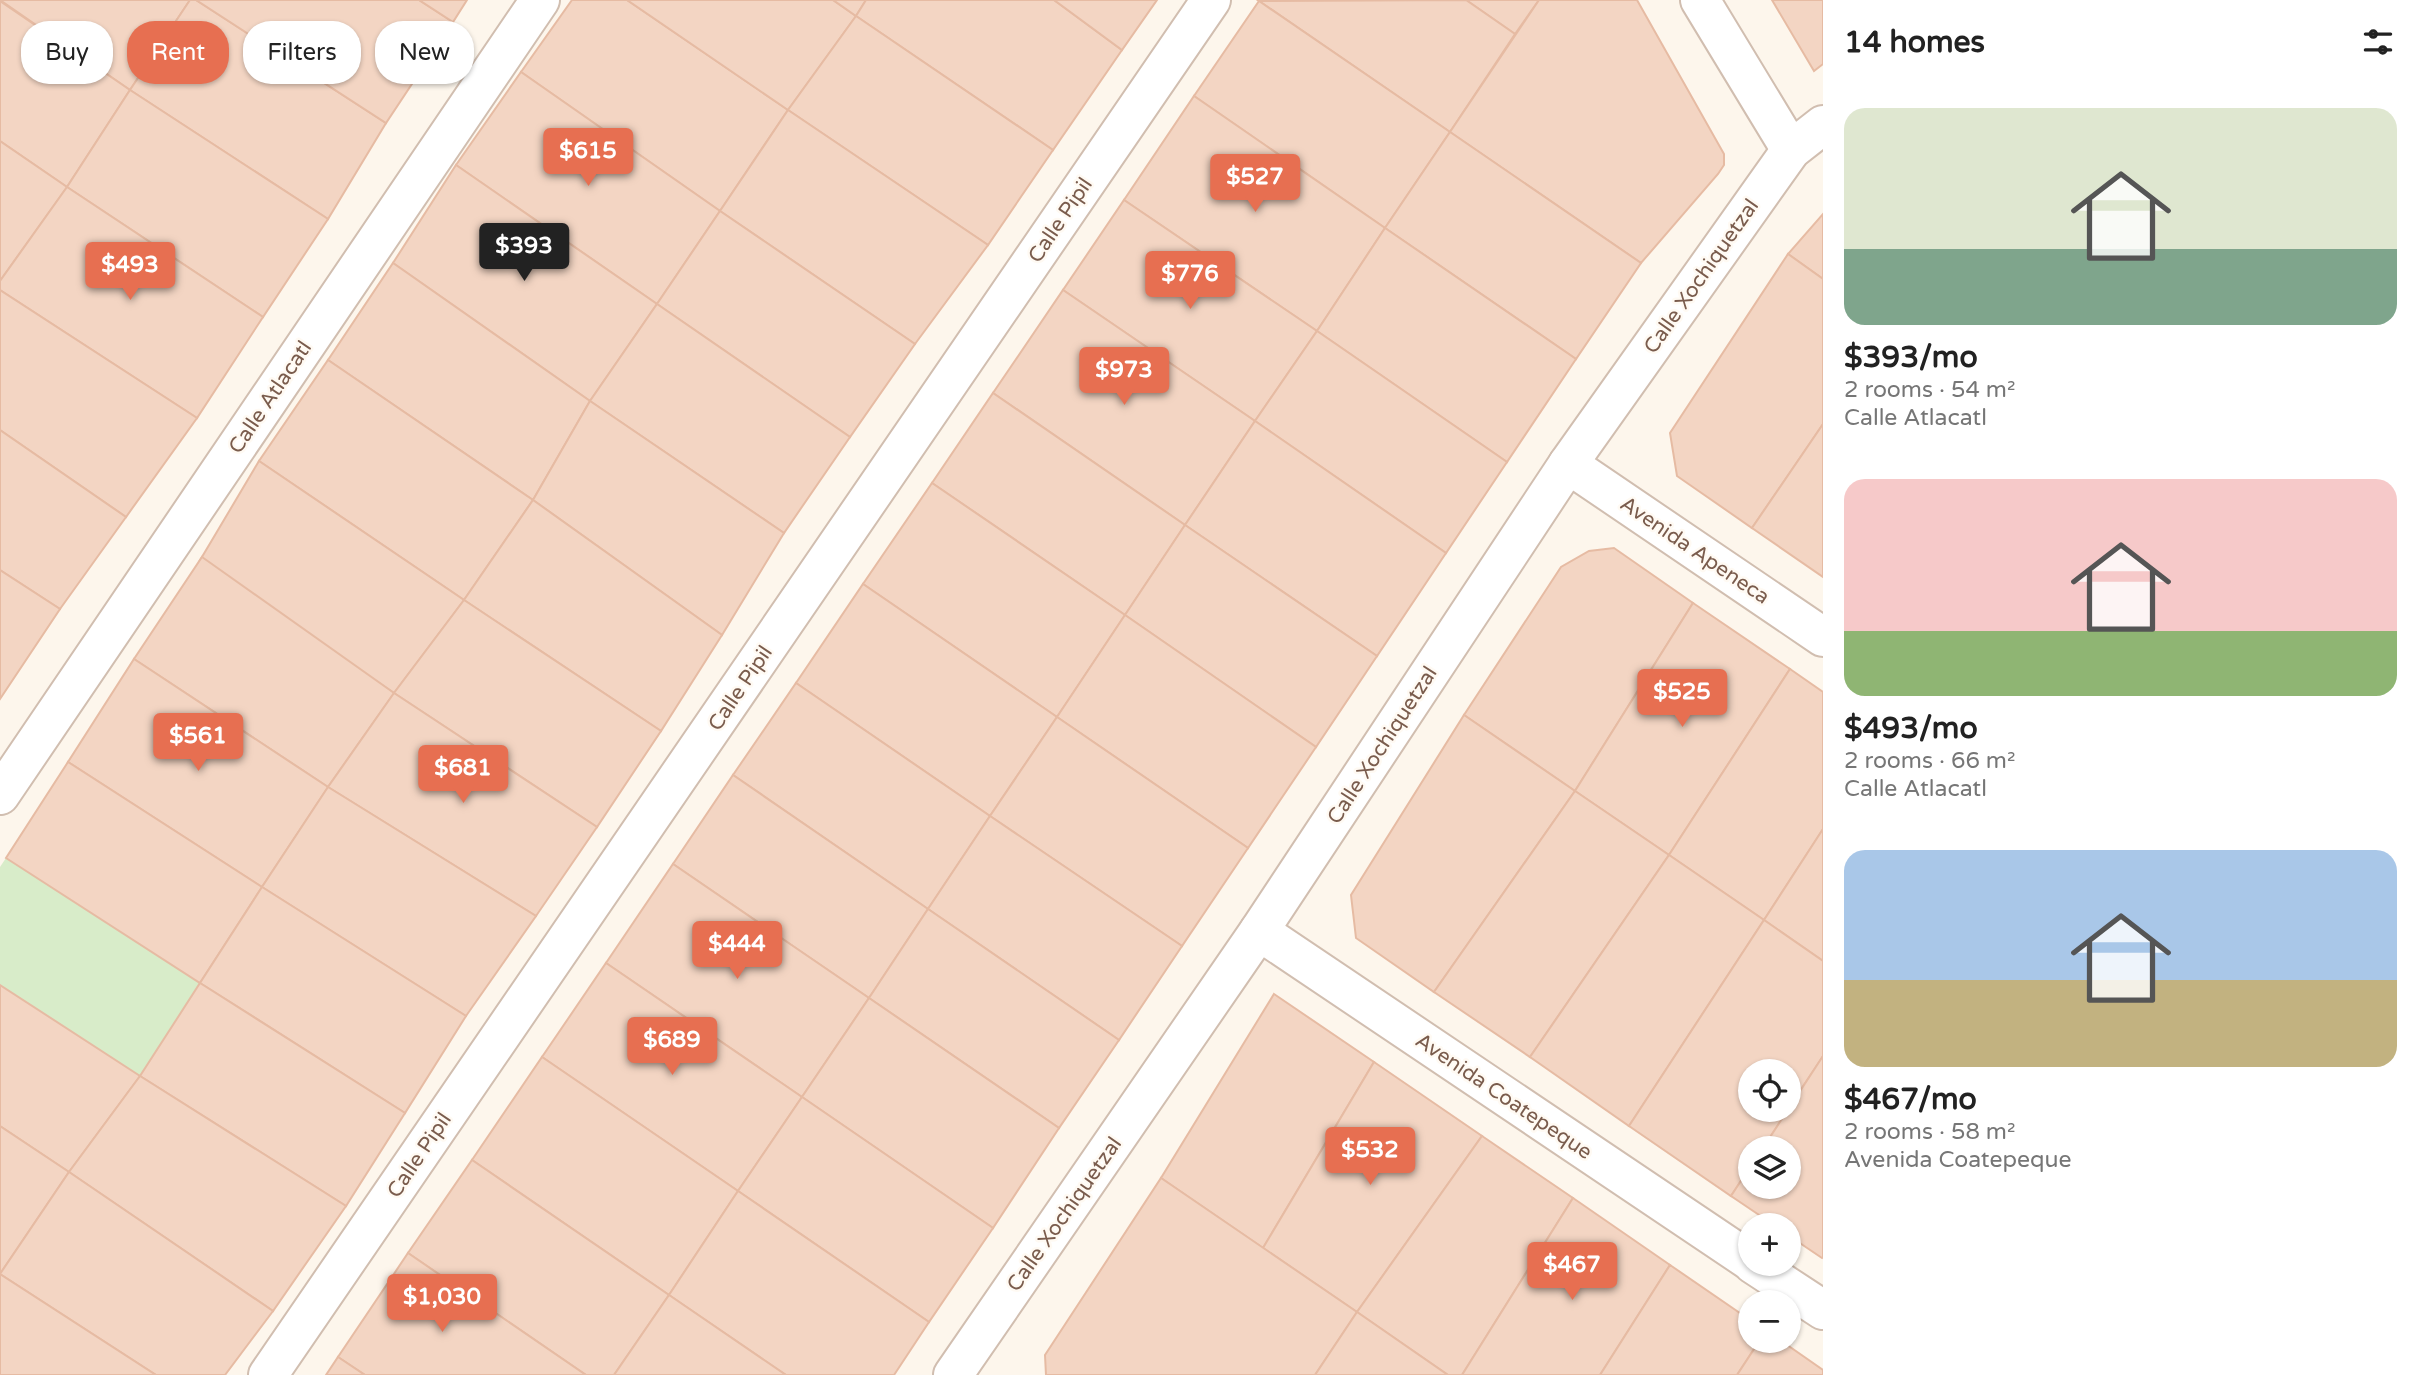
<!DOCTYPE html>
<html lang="en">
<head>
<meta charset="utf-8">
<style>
	body { margin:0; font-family:"Varela Round",sans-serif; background:#f2f2f2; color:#222; height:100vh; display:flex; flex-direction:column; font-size:26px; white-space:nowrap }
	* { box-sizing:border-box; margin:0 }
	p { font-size:23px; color:#767676 }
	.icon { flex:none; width:38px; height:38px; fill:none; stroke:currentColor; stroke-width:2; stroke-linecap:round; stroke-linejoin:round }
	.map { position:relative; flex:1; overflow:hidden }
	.sheet { display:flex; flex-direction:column; background:#fff; width:595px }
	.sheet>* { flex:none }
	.top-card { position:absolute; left:21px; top:21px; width:665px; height:63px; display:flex; gap:14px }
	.controls { position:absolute; left:1738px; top:1059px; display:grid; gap:14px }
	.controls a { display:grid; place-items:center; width:63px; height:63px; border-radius:50%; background:#fff; box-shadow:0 2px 5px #0004; font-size:35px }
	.price { position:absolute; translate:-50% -60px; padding:0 16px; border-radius:7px; background:#e76f51; color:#fff; font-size:23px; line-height:46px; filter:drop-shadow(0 2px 4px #0008) }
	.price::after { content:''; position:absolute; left:50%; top:42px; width:21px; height:16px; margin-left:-10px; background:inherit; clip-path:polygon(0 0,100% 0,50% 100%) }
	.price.on { background:#222; color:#fff }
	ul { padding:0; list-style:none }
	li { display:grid; align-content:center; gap:14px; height:371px; padding:0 21px }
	li span { display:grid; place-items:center; height:217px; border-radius:21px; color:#555 }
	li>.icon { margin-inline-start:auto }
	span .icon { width:126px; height:126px; fill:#fffc; stroke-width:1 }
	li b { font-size:30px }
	h2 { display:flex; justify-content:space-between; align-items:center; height:84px; padding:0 21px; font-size:30px }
	.chip { padding:0 24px; border-radius:28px; background:#fff; box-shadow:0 2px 5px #0004; font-size:24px; line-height:63px }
	.chip.on { background:#e76f51; color:#fff }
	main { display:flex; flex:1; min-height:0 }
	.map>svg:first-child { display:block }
</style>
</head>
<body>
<main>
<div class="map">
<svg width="1823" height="1375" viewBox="0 0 1823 1375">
	<rect width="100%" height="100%" fill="#fdf6ec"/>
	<!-- green -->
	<path fill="#d8ecc9" d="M 6,858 L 200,983 L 140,1076 L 0,985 L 0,867 Z"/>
	<!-- building -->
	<g fill="#f3d5c3" stroke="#e6bba3" stroke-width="2">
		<path d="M 0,0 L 190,0 L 130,90 Z"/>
		<path d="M 190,0 L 196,0 L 386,123 L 328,219 L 130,90 Z"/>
		<path d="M 196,0 L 419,0 L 453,22 L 386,123 Z"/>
		<path d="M 419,0 L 467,0 L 453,22 Z"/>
		<path d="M 572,0 L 627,0 L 788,110 L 720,211 L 521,72 Z"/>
		<path d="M 627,0 L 833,0 L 856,16 L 788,110 Z"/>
		<path d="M 833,0 L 866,0 L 856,16 Z"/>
		<path d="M 866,0 L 1054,0 L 1122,50 L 1053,150 L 856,16 Z"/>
		<path d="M 1054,0 L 1157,0 L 1122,50 Z"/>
		<path d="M 1466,0 L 1539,0 L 1515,34 Z"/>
		<path d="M 1466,0 L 1515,34 L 1450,132 L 1259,1 Z"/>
		<path d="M 1539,0 L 1637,0 L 1724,154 L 1724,165 L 1718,174 L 1641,263 L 1450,132 Z"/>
		<path d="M 1772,0 L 1823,0 L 1823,64 L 1814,71 Z"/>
		<path d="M 0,1 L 130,90 L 67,187 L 0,141 Z"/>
		<path d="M 1259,1 L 1450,132 L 1385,228 L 1194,96 Z"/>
		<path d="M 856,16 L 1053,150 L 988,245 L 788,110 Z"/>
		<path d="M 521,72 L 720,211 L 657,304 L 456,165 Z"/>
		<path d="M 130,90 L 328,219 L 263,317 L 67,187 Z"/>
		<path d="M 1194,96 L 1385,228 L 1317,331 L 1124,200 Z"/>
		<path d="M 788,110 L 988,245 L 915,344 L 720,211 Z"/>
		<path d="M 1450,132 L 1641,263 L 1576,359 L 1385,228 Z"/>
		<path d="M 0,141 L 67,187 L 0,281 Z"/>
		<path d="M 456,165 L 657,304 L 590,401 L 393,263 Z"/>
		<path d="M 67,187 L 263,317 L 197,418 L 0,290 L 0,281 Z"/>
		<path d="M 1124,200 L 1317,331 L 1255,421 L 1063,290 Z"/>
		<path d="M 720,211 L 915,344 L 850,437 L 657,304 Z"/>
		<path d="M 1823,214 L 1823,279 L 1788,254 Z"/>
		<path d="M 1385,228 L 1576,359 L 1507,462 L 1317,331 Z"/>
		<path d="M 1788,254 L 1823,279 L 1823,424 L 1752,528 L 1677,476 L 1670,433 Z"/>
		<path d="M 393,263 L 590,401 L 533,500 L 328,360 Z"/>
		<path d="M 0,290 L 197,418 L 126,517 L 0,430 Z"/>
		<path d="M 1063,290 L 1255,421 L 1185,525 L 993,393 Z"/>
		<path d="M 657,304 L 850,437 L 784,533 L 590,401 Z"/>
		<path d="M 1317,331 L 1507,462 L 1446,553 L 1255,421 Z"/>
		<path d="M 328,360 L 533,500 L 464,600 L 259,461 Z"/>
		<path d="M 993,393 L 1185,525 L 1125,615 L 932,483 Z"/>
		<path d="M 590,401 L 784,533 L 722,635 L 533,500 Z"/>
		<path d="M 1255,421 L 1446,553 L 1377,656 L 1185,525 Z"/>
		<path d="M 1823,424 L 1823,577 L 1752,528 Z"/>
		<path d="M 0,430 L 126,517 L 60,609 L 0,570 Z"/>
		<path d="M 259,461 L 464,600 L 394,693 L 199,562 Z"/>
		<path d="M 932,483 L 1125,615 L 1057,717 L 863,584 Z"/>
		<path d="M 533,500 L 722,635 L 661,731 L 464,600 Z"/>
		<path d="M 1185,525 L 1377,656 L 1316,747 L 1125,615 Z"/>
		<path d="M 1614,548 L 1693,603 L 1575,791 L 1464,715 L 1561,567 L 1589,551 Z"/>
		<path d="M 202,557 L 394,693 L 328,787 L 134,659 Z"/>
		<path d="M 0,570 L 60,609 L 0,699 Z"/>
		<path d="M 863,584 L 1057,717 L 990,816 L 796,683 Z"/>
		<path d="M 464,600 L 661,731 L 597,827 L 394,693 Z"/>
		<path d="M 1693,603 L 1790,669 L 1669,855 L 1575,791 Z"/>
		<path d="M 1125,615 L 1316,747 L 1248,848 L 1057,717 Z"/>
		<path d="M 134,659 L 328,787 L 262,887 L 68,762 Z"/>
		<path d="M 1790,669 L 1823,692 L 1823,829 L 1764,920 L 1669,855 Z"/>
		<path d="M 796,683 L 990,816 L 928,909 L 733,775 Z"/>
		<path d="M 394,693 L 597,827 L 536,916 L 328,787 Z"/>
		<path d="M 1464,715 L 1575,791 L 1434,992 L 1356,938 L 1351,895 Z"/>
		<path d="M 1057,717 L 1248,848 L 1182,946 L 990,816 Z"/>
		<path d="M 68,762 L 262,887 L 200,983 L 6,858 Z"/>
		<path d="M 733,775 L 928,909 L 869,998 L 673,864 Z"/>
		<path d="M 328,787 L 536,916 L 466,1016 L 262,887 Z"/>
		<path d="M 1575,791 L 1669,855 L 1530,1057 L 1434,992 Z"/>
		<path d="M 990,816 L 1182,946 L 1119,1040 L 928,909 Z"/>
		<path d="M 1823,829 L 1823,961 L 1764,920 Z"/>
		<path d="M 1669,855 L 1764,920 L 1629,1126 L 1530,1057 Z"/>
		<path d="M 673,864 L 869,998 L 802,1097 L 606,963 Z"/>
		<path d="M 262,887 L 466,1016 L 405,1113 L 200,983 Z"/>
		<path d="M 928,909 L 1119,1040 L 1059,1128 L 869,998 Z"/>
		<path d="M 1764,920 L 1823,961 L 1823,1056 L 1788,1109 L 1788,1071 L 1750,1071 L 1750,1110 L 1788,1110 L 1763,1148 L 1750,1148 L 1750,1167 L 1731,1196 L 1629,1126 Z"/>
		<path d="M 606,963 L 802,1097 L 738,1191 L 542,1057 Z"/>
		<path d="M 200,983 L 405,1113 L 346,1206 L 140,1076 Z"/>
		<path d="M 0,985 L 140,1076 L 69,1172 L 0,1126 Z"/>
		<path d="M 1274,994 L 1374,1062 L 1263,1248 L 1161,1178 Z"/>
		<path d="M 869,998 L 1059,1128 L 993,1228 L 802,1097 Z"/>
		<path d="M 1823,1056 L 1823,1257 L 1822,1258 L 1788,1235 L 1788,1225 L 1774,1225 L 1731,1196 L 1750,1167 L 1750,1186 L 1788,1186 L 1788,1148 L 1763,1148 Z"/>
		<path d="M 542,1057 L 738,1191 L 669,1295 L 472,1160 Z"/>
		<path d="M 1374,1062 L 1482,1136 L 1357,1312 L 1263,1248 Z"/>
		<path d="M 140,1076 L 346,1206 L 273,1311 L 69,1172 Z"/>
		<path d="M 802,1097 L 993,1228 L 929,1322 L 738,1191 Z"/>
		<path d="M 0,1126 L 69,1172 L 0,1274 Z"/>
		<path d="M 1482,1136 L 1573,1198 L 1462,1375 L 1448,1375 L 1357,1312 Z"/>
		<path d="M 472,1160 L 669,1295 L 614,1375 L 586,1375 L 408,1253 Z"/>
		<path d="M 69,1172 L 273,1311 L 225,1375 L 156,1375 L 0,1274 Z"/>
		<path d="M 1161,1178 L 1357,1312 L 1315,1375 L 1046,1375 L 1045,1355 Z"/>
		<path d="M 738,1191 L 929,1322 L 894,1375 L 786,1375 L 669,1295 Z"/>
		<path d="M 1573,1198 L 1670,1265 L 1600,1375 L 1462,1375 Z"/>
		<path d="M 408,1253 L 586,1375 L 365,1375 L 338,1357 Z"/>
		<path d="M 1670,1265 L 1750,1320 L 1750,1340 L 1760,1340 L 1737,1375 L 1600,1375 Z"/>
		<path d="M 0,1274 L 156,1375 L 0,1375 Z"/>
		<path d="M 669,1295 L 786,1375 L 614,1375 Z"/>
		<path d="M 1357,1312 L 1448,1375 L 1315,1375 Z"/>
		<path d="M 1760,1340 L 1780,1340 L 1823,1370 L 1823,1375 L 1737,1375 Z"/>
		<path d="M 338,1357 L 365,1375 L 326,1375 Z"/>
	</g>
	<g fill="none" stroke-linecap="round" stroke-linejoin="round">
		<!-- street casing -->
		<g stroke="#d1beb0" stroke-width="42">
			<g id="street">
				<path d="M 1700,0 L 1791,150"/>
				<path d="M 1568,464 L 1823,637"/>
				<path d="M 0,795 L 540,0"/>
				<path d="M 1259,931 L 1750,1261"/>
				<path d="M 1753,1264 L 1823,1310"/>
				<path d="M 268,1375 L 1211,0"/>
				<path d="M 953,1375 L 1259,931 L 1568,464 L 1791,150 L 1823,125"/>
			</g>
		</g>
		<!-- street -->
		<use href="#street" stroke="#fff" stroke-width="38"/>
	</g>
	<g text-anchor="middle" stroke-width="5" stroke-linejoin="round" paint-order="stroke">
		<!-- street labels -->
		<g font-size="21" fill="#7a5c4d" stroke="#fffaf3">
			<text transform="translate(1060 220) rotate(-56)" y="7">Calle Pipil</text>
			<text transform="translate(1701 276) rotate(-55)" y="7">Calle Xochiquetzal</text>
			<text transform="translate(270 397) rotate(-56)" y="7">Calle Atlacatl</text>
			<text transform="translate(1695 550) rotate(34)" y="7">Avenida Apeneca</text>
			<text transform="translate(740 688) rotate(-56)" y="7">Calle Pipil</text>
			<text transform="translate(1382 745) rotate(-57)" y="7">Calle Xochiquetzal</text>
			<text transform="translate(1504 1096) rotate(34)" y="7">Avenida Coatepeque</text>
			<text transform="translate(419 1155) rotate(-56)" y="7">Calle Pipil</text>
			<text transform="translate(1064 1214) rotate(-55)" y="7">Calle Xochiquetzal</text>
		</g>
	</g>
</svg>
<div class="controls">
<a><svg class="icon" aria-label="locate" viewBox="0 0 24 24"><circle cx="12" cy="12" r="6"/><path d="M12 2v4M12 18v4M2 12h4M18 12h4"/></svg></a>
<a><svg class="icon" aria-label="layers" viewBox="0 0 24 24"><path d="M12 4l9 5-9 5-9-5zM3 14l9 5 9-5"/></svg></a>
<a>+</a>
<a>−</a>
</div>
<b class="price" style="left:588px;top:188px">$615</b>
<b class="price" style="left:1255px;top:214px">$527</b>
<b class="price on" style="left:524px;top:283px">$393</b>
<b class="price" style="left:130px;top:302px">$493</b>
<b class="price" style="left:1190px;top:311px">$776</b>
<b class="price" style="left:1124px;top:407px">$973</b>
<b class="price" style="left:1682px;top:729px">$525</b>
<b class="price" style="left:198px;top:773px">$561</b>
<b class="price" style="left:463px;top:805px">$681</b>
<b class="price" style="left:737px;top:981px">$444</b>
<b class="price" style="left:672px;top:1077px">$689</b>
<b class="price" style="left:1370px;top:1187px">$532</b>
<b class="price" style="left:1572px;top:1302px">$467</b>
<b class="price" style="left:442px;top:1334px">$1,030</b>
<div class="top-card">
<a class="chip">Buy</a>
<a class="chip on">Rent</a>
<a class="chip">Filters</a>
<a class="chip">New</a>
</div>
</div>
<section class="sheet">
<h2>14 homes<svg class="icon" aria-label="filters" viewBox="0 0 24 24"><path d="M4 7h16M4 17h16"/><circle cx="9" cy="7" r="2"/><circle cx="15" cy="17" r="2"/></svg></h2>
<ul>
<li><span style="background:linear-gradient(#dfe7d0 65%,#7fa58c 0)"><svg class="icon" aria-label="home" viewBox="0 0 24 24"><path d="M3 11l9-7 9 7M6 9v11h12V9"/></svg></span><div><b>$393/mo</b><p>2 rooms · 54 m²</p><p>Calle Atlacatl</p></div></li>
<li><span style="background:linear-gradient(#f6c9c9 70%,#8fb573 0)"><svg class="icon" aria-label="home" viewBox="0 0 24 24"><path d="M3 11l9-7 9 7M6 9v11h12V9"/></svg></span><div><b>$493/mo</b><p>2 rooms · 66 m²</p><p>Calle Atlacatl</p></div></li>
<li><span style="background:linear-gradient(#a9c7e8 60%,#c2b280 0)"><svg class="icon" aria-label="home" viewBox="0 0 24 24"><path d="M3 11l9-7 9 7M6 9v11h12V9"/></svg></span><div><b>$467/mo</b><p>2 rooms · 58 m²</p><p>Avenida Coatepeque</p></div></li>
</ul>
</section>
</main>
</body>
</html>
